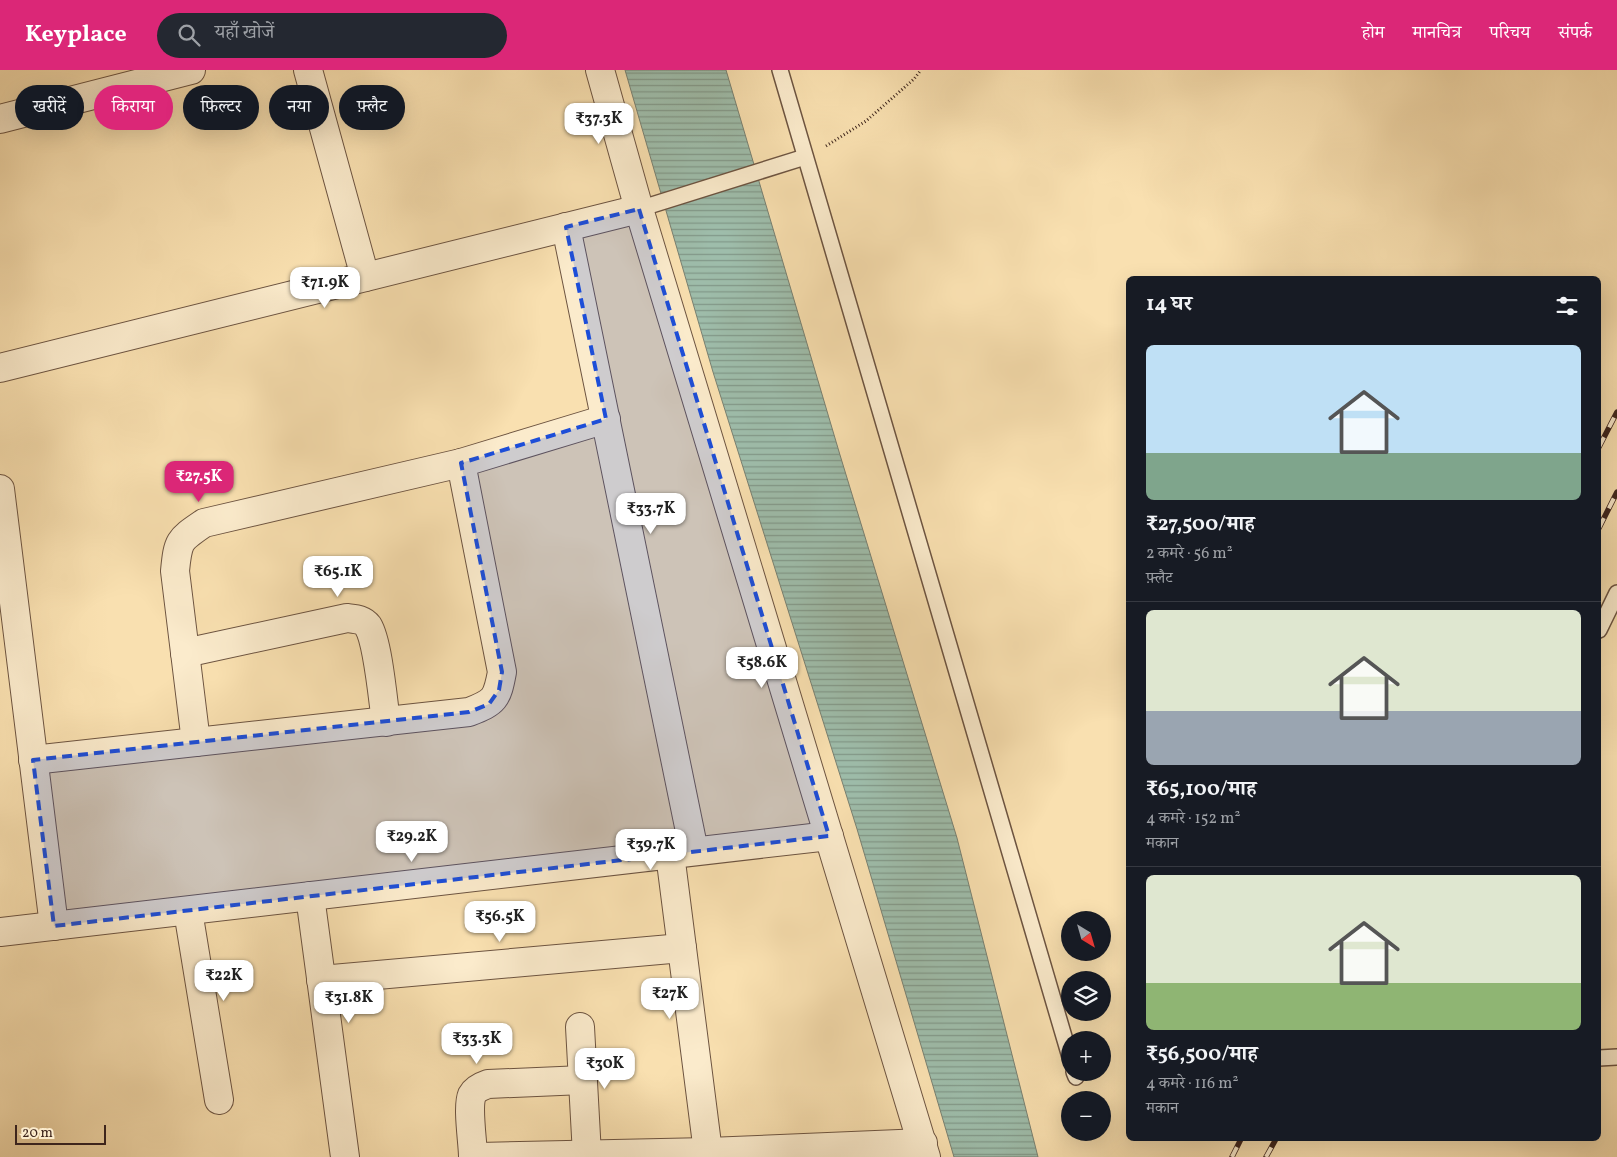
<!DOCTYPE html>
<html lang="hi">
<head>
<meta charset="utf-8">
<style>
	body { margin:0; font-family:Vollkorn,"Noto Serif Devanagari",serif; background:#242831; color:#f1f3f6; height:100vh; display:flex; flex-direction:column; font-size:19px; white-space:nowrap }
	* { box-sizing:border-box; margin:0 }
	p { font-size:16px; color:#9ea1a6 }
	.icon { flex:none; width:28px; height:28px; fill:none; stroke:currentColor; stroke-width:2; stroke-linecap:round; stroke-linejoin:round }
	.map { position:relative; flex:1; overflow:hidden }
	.panel { position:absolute; left:1126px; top:206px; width:475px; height:865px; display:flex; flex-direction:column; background:#171b24; border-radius:8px; box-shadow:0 5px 20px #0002 }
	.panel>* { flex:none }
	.guide { position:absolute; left:15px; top:15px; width:475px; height:45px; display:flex; gap:10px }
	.needle { width:32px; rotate:143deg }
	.controls { position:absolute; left:1061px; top:841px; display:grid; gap:10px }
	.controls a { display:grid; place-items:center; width:50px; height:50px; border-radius:50%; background:#171b24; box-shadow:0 5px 20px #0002; font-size:25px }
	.scale { position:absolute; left:15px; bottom:12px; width:91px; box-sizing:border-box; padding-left:5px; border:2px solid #3e251c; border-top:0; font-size:14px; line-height:18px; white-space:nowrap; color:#3e251c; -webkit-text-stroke:4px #fbebcc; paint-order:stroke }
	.price { position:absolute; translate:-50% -42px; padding:0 11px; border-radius:10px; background:#fff; color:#222; font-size:16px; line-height:32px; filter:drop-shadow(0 1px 2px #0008) }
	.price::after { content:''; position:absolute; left:50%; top:30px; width:15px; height:11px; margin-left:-8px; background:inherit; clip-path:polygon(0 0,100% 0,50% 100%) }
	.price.on { background:#db2777; color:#fff }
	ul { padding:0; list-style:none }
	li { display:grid; align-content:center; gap:10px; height:265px; padding:0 20px }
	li+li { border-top:1px solid #363941 }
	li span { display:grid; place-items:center; height:155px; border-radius:8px; color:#555 }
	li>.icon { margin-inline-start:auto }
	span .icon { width:90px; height:90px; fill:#fffc; stroke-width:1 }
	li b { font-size:21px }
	h2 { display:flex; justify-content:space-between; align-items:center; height:60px; padding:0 20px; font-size:21px }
	.pill { padding:0 18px; border-radius:22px; background:#171b24; box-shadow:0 5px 20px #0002; font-size:18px; line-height:45px }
	.pill.on { background:#db2777; color:#fff }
	header { display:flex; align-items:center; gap:30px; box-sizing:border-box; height:70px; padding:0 25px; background:#db2777; color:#fff }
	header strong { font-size:24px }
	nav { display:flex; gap:28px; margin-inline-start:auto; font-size:18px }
	.search { width:350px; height:45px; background:#242831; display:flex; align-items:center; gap:12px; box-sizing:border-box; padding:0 18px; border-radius:28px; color:#9ea1a6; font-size:19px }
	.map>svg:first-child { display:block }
</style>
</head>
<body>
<header>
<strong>Keyplace</strong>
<div class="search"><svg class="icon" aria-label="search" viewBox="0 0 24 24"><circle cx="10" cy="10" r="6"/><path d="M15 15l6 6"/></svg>यहाँ खोजें</div>
<nav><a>होम</a><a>मानचित्र</a><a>परिचय</a><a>संपर्क</a></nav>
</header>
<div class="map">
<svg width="1617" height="1087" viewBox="0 0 1617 1087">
	<defs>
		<pattern id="water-rules" width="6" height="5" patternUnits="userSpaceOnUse" patternTransform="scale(1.25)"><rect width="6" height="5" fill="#9ebdab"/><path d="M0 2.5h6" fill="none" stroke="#82998a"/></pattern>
	</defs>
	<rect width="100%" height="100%" fill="#f9e0b0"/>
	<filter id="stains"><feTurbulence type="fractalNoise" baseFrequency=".004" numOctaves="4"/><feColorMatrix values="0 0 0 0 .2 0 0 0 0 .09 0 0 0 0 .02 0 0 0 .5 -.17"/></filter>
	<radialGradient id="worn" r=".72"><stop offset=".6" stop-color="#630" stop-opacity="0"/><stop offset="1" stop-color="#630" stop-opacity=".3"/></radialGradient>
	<!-- water -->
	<path fill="url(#water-rules)" stroke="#788072" d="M 625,0 L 726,0 L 840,385 L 957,768 L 1038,1087 L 954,1087 L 857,759 L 713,302 Z"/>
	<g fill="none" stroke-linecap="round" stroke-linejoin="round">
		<!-- service casing -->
		<g stroke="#6d5441" stroke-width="18">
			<g id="service">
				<path d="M 780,0 L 1070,987"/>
				<path d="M 639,139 L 805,87"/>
				<path d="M 1599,560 L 1617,523"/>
				<path d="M 1599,988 L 1617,987"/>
				<path d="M 1074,1002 L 1076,1007"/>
			</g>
		</g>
		<!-- minor casing -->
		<g stroke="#6d5441" stroke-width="30">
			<g id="minor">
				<path d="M 308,0 L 365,207"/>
				<path d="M 600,0 L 639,139 L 926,1087"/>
				<path d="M 0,49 L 191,0"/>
				<path d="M 566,157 L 694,781"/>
				<path d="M 0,298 L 639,139"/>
				<path d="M 0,419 L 54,856"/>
				<path d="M 185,583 L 347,548 C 355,549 363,549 368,556 C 378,572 383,631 386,652"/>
				<path d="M 196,672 L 175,501 C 178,470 179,470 204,453 L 461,393"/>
				<path d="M 33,690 L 469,642 C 495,632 497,629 502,602 L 461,393 L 606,349"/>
				<path d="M 670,784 L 708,1082"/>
				<path d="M 310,826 L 345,1087"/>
				<path d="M 188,841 L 219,1030"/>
				<path d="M 0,862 L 829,766"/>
				<path d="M 321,910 L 682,878"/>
				<path d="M 580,957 L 587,1085"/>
				<path d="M 473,1087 C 473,1073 467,1037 472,1025 C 475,1019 482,1016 488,1014 L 583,1010"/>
				<path d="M 479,1087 L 708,1082 L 923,1073"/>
			</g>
		</g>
		<!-- path -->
		<path stroke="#3e251c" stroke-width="3" stroke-dasharray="1 2.5" stroke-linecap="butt" d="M 826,76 L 866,51 L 914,9 L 921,0"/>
		<!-- service -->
		<use href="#service" stroke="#fbebcc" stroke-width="15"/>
		<!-- minor -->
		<use href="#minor" stroke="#fbebcc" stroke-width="28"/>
		<!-- rail casing -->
		<g stroke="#3e251c" stroke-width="5.5">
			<g id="rail">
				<path d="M 1599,377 L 1617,342"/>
				<path d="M 1599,458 L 1617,422"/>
				<path d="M 1232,1087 L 1241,1069"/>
				<path d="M 1266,1087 L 1276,1069"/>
			</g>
		</g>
		<!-- rail -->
		<use href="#rail" stroke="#fbebcc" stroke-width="4" stroke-dasharray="11" stroke-linecap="butt"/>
	</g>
	<!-- marked area -->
	<path fill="#1d4ed8" fill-opacity="0.2" stroke="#1d4ed8" stroke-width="4" stroke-dasharray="10 6" stroke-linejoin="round" d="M 639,139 L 829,766 L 54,856 L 33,690 L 469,642 L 489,634 L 499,620 L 502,602 L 461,393 L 606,349 L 566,157 Z"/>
	<rect width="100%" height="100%" filter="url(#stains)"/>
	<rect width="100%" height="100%" fill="url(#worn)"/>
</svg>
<div class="controls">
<a><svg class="needle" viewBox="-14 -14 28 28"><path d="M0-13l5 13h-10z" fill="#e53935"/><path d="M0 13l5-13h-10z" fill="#9ea1a6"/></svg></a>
<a><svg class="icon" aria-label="layers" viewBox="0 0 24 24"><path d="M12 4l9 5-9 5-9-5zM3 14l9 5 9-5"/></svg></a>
<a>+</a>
<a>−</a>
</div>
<div class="scale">20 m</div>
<b class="price" style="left:599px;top:75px">₹37.3K</b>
<b class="price" style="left:325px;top:239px">₹71.9K</b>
<b class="price on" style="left:199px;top:433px">₹27.5K</b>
<b class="price" style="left:651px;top:465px">₹33.7K</b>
<b class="price" style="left:338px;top:528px">₹65.1K</b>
<b class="price" style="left:762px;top:619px">₹58.6K</b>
<b class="price" style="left:412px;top:793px">₹29.2K</b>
<b class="price" style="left:651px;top:801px">₹39.7K</b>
<b class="price" style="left:500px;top:873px">₹56.5K</b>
<b class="price" style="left:224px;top:932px">₹22K</b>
<b class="price" style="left:670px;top:950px">₹27K</b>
<b class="price" style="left:349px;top:954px">₹31.8K</b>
<b class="price" style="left:477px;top:995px">₹33.3K</b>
<b class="price" style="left:605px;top:1020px">₹30K</b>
<div class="guide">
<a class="pill">खरीदें</a>
<a class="pill on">किराया</a>
<a class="pill">फ़िल्टर</a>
<a class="pill">नया</a>
<a class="pill">फ़्लैट</a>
</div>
<section class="panel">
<h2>14 घर<svg class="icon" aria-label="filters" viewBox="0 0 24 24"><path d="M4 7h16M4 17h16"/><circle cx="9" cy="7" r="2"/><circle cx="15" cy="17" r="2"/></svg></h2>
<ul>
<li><span style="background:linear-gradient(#bfe0f5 70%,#7fa58c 0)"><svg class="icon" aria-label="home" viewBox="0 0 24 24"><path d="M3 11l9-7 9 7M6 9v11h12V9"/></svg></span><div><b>₹27,500/माह</b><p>2 कमरे · 56 m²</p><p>फ़्लैट</p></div></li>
<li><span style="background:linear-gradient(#dfe7d0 65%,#9aa5b1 0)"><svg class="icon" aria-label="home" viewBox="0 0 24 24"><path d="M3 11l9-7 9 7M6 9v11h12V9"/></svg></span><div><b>₹65,100/माह</b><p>4 कमरे · 152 m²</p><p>मकान</p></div></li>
<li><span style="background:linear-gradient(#dfe7d0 70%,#8fb573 0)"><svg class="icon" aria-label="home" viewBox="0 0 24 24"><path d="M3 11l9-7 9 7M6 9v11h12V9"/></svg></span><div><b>₹56,500/माह</b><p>4 कमरे · 116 m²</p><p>मकान</p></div></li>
</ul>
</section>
</div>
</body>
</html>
